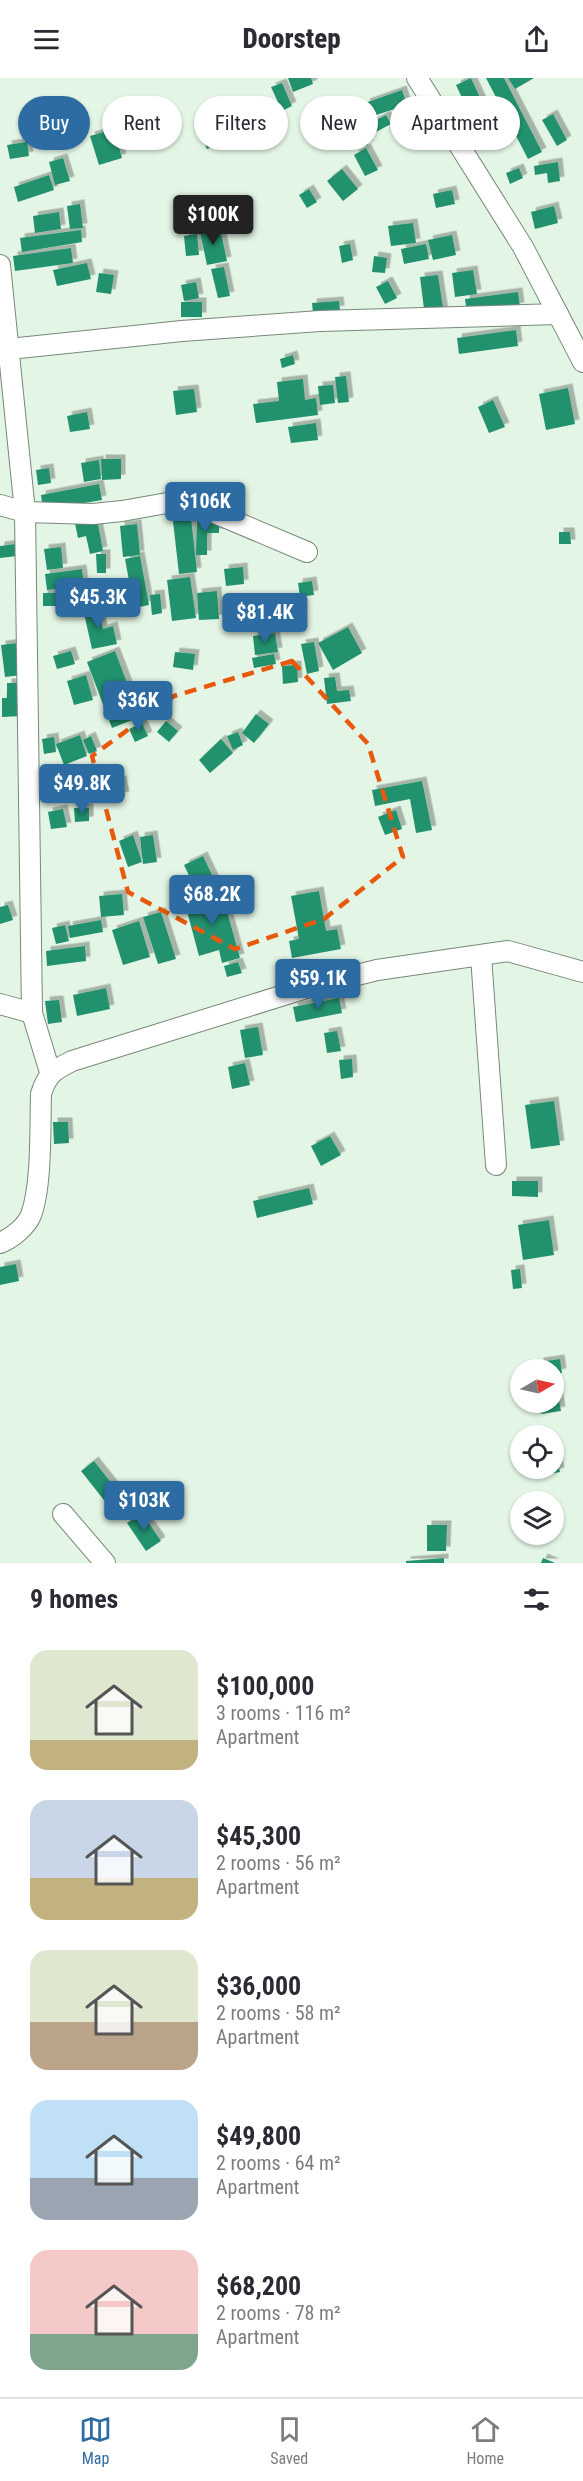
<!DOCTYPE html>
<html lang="en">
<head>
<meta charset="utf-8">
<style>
	body { margin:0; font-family:"Roboto Condensed",sans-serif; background:#f7f7f7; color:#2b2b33; height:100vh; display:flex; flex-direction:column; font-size:22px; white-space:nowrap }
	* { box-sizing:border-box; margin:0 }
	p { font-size:20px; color:#7c7c81 }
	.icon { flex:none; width:33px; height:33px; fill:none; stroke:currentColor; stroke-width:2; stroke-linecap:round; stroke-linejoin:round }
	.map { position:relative; height:1485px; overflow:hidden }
	.details { display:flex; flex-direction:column; background:#fff; flex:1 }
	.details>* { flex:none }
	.guide { position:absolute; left:18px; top:18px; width:548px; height:54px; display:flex; gap:12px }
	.needle { width:39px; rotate:81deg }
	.buttons { position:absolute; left:510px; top:1281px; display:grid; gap:12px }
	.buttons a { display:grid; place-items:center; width:54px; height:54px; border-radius:50%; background:#fff; box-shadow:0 2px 4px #0004; font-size:30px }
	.price { position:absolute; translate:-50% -51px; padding:0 14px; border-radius:6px; background:#2d6ca3; color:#fff; font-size:20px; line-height:39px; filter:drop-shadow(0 2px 3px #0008) }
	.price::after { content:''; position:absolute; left:50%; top:36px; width:18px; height:14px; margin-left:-9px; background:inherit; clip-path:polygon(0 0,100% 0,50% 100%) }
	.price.active { background:#222; color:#fff }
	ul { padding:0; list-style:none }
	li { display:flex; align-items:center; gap:18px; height:150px; padding:0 30px }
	li span { display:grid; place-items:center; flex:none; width:168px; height:120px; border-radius:18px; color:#555 }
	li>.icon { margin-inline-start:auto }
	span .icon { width:72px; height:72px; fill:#fffc; stroke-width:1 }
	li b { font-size:26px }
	h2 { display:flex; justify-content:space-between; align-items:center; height:72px; padding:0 30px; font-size:26px }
	.pill { padding:0 21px; border-radius:27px; background:#fff; box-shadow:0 2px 4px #0004; font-size:21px; line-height:54px }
	.pill.active { background:#2d6ca3; color:#fff }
	header { display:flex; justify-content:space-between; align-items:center; height:78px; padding:0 30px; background:#fff; font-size:27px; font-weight:800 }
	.menu { display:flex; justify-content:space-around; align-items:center; height:84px; border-top:2px solid #e1e1e2; background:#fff; font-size:16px; color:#7c7c81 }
	.menu a { display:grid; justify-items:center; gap:3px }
	.menu .active { color:#2d6ca3 }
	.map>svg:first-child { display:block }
</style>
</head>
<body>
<header><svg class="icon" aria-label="menu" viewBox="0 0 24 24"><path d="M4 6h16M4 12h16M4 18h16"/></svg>Doorstep<svg class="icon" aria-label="share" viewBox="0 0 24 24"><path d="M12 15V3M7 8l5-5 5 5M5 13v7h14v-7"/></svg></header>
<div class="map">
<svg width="583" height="1485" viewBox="0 0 583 1485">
	<defs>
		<filter id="shadow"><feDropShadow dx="4.5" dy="-4.5" stdDeviation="0" flood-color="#0004"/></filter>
	</defs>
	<rect width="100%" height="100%" fill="#e3f5e4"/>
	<!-- building -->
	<g fill="#24916e" filter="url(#shadow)">
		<path d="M 288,0 L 311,0 L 313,6 L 293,14 Z"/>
		<path d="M 471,0 L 498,58 L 483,65 L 456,7 Z"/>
		<path d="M 486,0 L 504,0 L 542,74 L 528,81 Z"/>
		<path d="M 508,0 L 534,0 L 515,11 Z"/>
		<path d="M 282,5 L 292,28 L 282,33 L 271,9 Z"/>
		<path d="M 402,12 L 407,27 L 370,39 L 365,25 Z"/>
		<path d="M 356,24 L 359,38 L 347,40 L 344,26 Z"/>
		<path d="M 553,36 L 567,62 L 557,68 L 542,42 Z"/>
		<path d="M 386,37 L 391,46 L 376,54 L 371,45 Z"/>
		<path d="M 218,46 L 226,63 L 207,71 L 200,54 Z"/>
		<path d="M 114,51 L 122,80 L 99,87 L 90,58 Z"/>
		<path d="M 364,52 L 368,67 L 349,72 L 345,56 Z"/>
		<path d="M 27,64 L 29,78 L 10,81 L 7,67 Z"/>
		<path d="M 366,70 L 378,92 L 365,98 L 354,77 Z"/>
		<path d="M 63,80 L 70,103 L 55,107 L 49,84 Z"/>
		<path d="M 558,84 L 560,103 L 548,105 L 547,95 L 535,97 L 534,88 Z"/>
		<path d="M 519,90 L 523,100 L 510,106 L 506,95 Z"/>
		<path d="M 342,91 L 358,111 L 343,123 L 327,103 Z"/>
		<path d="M 49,97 L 54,112 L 18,124 L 14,109 Z"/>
		<path d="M 309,111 L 317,124 L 307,130 L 299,117 Z"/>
		<path d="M 452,112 L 455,126 L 436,130 L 433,116 Z"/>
		<path d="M 80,126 L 83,150 L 70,151 L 67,128 Z"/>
		<path d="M 554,128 L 558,145 L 535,151 L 531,134 Z"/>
		<path d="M 59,134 L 61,151 L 35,155 L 33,138 Z"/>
		<path d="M 413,145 L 416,165 L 391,168 L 388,148 Z"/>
		<path d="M 220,150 L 227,183 L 207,187 L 200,154 Z"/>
		<path d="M 81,152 L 82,164 L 22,174 L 20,160 Z"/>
		<path d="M 197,156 L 199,177 L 186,178 L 184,158 Z"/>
		<path d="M 452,157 L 456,177 L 433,182 L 428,162 Z"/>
		<path d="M 350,166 L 353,182 L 342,185 L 339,168 Z"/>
		<path d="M 426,166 L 429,181 L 404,186 L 401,171 Z"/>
		<path d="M 71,170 L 73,185 L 15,193 L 13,178 Z"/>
		<path d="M 374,178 L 387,180 L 385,195 L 372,194 Z"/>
		<path d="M 87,185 L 91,201 L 57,208 L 53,192 Z"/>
		<path d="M 224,189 L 230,218 L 218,220 L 211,191 Z"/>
		<path d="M 473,192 L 477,216 L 455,219 L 452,195 Z"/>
		<path d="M 99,195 L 114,197 L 111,216 L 96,214 Z"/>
		<path d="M 438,197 L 444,236 L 425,239 L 420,199 Z"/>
		<path d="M 388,203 L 397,220 L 385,226 L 376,209 Z"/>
		<path d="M 196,204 L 199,220 L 184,223 L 181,207 Z"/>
		<path d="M 518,214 L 520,229 L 467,236 L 465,221 Z"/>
		<path d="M 339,223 L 340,232 L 313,235 L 312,225 Z"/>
		<rect x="181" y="224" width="21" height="15"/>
		<path d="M 516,252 L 518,268 L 459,276 L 457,260 Z"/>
		<path d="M 293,277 L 295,286 L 282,290 L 280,281 Z"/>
		<path d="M 346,298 L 349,324 L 338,325 L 335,299 Z"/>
		<path d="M 303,301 L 305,322 L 316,320 L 318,337 L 256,345 L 253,326 L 279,323 L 277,304 Z"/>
		<path d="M 333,307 L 335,325 L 320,327 L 318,308 Z"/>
		<path d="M 568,310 L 575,346 L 546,352 L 539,316 Z"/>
		<path d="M 194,311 L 197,334 L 176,337 L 173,313 Z"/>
		<path d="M 493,322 L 505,349 L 489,355 L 478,329 Z"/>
		<path d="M 87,334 L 90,351 L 70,354 L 67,338 Z"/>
		<path d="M 316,345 L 318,362 L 291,365 L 288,349 Z"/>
		<path d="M 101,381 L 121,381 L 121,401 L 102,402 Z"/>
		<path d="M 99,382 L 101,401 L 84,404 L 81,385 Z"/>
		<path d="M 49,390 L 51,405 L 38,407 L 36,392 Z"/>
		<path d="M 99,406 L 102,422 L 43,432 L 41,417 Z"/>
		<path d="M 197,439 L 219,440 L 219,455 L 207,455 L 207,477 L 196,477 Z"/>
		<path d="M 191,440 L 197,494 L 179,496 L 173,443 Z"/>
		<path d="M 97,441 L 103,473 L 90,476 L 86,458 L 78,460 L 75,445 Z"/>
		<path d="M 137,446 L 140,477 L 123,479 L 120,448 Z"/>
		<path d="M 559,454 L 570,454 L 571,466 L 559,466 Z"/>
		<path d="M 16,466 L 17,478 L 0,480 L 0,468 Z"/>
		<path d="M 61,469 L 63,490 L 47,492 L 44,471 Z"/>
		<path d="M 96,476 L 106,476 L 106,495 L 97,495 Z"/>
		<path d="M 140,478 L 149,527 L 134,530 L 125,481 Z"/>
		<path d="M 243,489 L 244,506 L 226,508 L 224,491 Z"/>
		<path d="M 82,491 L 84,507 L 47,512 L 45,496 Z"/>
		<path d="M 190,499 L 196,540 L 172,543 L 167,502 Z"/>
		<path d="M 312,503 L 314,517 L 300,519 L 298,505 Z"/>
		<path d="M 217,513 L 219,541 L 199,542 L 197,515 Z"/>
		<rect x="43" y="515" width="34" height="13"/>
		<path d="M 160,516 L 162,535 L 152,537 L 150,517 Z"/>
		<path d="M 98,528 L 103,551 L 113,548 L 117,566 L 92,571 L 83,531 Z"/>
		<path d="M 348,549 L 362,575 L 333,592 L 318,565 Z"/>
		<path d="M 275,555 L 278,574 L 255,577 L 253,558 Z"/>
		<path d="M 314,564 L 319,593 L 307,596 L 301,566 Z"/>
		<path d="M 18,565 L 22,597 L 5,599 L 1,567 Z"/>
		<path d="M 71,573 L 75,586 L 57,591 L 53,578 Z"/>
		<path d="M 115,573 L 140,639 L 112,650 L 87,584 Z"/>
		<path d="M 175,574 L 195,576 L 193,592 L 173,589 Z"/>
		<path d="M 274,576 L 276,586 L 254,590 L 252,580 Z"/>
		<path d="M 297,587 L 298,604 L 283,606 L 282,588 Z"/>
		<path d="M 86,597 L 93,622 L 74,627 L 67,603 Z"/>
		<path d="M 335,599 L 337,613 L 349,612 L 351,623 L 327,626 L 324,600 Z"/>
		<path d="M 7,605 L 22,605 L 22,638 L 2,639 L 2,620 L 7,620 Z"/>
		<path d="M 256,636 L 269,646 L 254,665 L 242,655 Z"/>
		<path d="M 166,643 L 178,653 L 169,664 L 157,654 Z"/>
		<path d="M 142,645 L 148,658 L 135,664 L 129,651 Z"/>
		<path d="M 238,654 L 243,667 L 233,672 L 227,658 Z"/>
		<path d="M 80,657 L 87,678 L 64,687 L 56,666 Z"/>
		<path d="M 91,658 L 97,673 L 89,676 L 83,662 Z"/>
		<path d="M 54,659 L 56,674 L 44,676 L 42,661 Z"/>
		<path d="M 221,661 L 233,675 L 210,695 L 199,682 Z"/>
		<path d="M 91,690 L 93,709 L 70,712 L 67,693 Z"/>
		<path d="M 63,694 L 66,709 L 50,713 L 47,697 Z"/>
		<path d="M 122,702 L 125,718 L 110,721 L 107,706 Z"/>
		<path d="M 422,703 L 432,752 L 416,755 L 410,721 L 375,728 L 372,712 Z"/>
		<path d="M 74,730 L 89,730 L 89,743 L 75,744 Z"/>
		<path d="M 63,731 L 67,749 L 51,751 L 48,734 Z"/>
		<path d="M 396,732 L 402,751 L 385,757 L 378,739 Z"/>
		<path d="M 133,757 L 142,784 L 128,789 L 119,763 Z"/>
		<path d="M 153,757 L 157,784 L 143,786 L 140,759 Z"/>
		<path d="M 203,778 L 215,803 L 196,812 L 184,787 Z"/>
		<path d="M 221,812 L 240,880 L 222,885 L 219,872 L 199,878 L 184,822 Z"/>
		<path d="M 319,813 L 326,853 L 337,851 L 341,871 L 292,880 L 289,863 L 299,861 L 291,818 Z"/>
		<path d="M 122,816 L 124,837 L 101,839 L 99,818 Z"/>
		<path d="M 8,827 L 13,842 L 0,846 L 0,829 Z"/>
		<path d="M 161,834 L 176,881 L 158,886 L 143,839 Z"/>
		<path d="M 101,842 L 103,854 L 70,860 L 68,848 Z"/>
		<path d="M 139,843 L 150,879 L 123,887 L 112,852 Z"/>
		<path d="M 65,847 L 69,863 L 56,866 L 52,850 Z"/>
		<path d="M 85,868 L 86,883 L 47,888 L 46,873 Z"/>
		<path d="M 238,884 L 242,895 L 227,899 L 224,888 Z"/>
		<path d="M 106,910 L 110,931 L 77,938 L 73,917 Z"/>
		<path d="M 339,920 L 342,935 L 296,944 L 293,929 Z"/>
		<path d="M 59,922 L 62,944 L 48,946 L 45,923 Z"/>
		<path d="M 258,949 L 263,977 L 245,980 L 240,952 Z"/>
		<path d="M 337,953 L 341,973 L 327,975 L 324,955 Z"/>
		<path d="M 352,981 L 353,999 L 341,1001 L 339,982 Z"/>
		<path d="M 245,985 L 250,1007 L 232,1011 L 228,989 Z"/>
		<path d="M 554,1023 L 560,1067 L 531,1071 L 525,1027 Z"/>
		<path d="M 53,1044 L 68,1044 L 69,1065 L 54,1066 Z"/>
		<path d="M 330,1058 L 341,1077 L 321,1088 L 311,1068 Z"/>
		<path d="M 512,1103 L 538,1103 L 538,1119 L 512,1118 Z"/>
		<path d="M 309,1110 L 313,1126 L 257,1140 L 253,1123 Z"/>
		<path d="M 549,1142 L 554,1177 L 523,1182 L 518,1147 Z"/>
		<path d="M 16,1186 L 19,1203 L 0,1207 L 0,1189 Z"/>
		<path d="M 520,1191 L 522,1210 L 513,1211 L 511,1192 Z"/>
		<path d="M 560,1281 L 562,1295 L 554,1296 L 554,1292 L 540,1292 L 539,1284 Z"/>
		<path d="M 554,1310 L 557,1310 L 561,1333 L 541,1336 L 539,1324 L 554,1324 Z"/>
		<path d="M 554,1366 L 560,1394 L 540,1398 L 538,1390 L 554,1390 Z"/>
		<path d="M 94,1383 L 128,1426 L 115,1436 L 81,1393 Z"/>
		<path d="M 142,1435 L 161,1463 L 146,1473 L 127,1445 Z"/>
		<path d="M 427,1447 L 447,1447 L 446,1473 L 427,1473 Z"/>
		<path d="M 444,1480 L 444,1485 L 406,1485 L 406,1483 Z"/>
		<path d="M 543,1480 L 555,1485 L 541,1485 Z"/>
	</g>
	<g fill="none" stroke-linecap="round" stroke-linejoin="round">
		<!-- minor casing -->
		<g stroke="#788879" stroke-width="22">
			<g id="minor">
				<path d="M 417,0 L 523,169 L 583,284"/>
				<path d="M 0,187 L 25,434 L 32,935 L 50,994"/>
				<path d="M 9,271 L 182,253 L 320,243 L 558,236"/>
				<path d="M 0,427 L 25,434 L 93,436 L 122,433 L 184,422 L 307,474"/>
				<path d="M 481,878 L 496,1087"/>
				<path d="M 0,926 L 32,935"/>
				<path d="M 0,1165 C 12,1160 26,1149 31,1137 C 42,1107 40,1050 41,1016 C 47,996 54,992 72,983 L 313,908 L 377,892 L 508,873 L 583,894"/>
				<path d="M 63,1436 L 105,1485"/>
			</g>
		</g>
		<!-- minor -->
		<use href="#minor" stroke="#fff" stroke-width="20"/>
	</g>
	<!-- marked area -->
	<path fill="none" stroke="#e8590c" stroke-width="4.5" stroke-dasharray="12 8" stroke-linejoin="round" d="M 292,583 L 368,666 L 403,779 L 324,841 L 235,871 L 128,814 L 92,678 L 174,618 Z"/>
</svg>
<div class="buttons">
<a><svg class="needle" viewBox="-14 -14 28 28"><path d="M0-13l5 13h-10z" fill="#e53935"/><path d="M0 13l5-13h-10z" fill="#7c7c81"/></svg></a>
<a><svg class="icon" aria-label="locate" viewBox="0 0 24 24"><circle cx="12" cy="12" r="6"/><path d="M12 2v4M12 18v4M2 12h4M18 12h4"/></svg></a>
<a><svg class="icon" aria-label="layers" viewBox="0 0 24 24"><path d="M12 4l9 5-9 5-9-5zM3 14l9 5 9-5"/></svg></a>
</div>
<b class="price active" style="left:213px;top:168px">$100K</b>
<b class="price" style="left:205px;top:455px">$106K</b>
<b class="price" style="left:98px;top:551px">$45.3K</b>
<b class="price" style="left:265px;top:566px">$81.4K</b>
<b class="price" style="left:138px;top:654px">$36K</b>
<b class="price" style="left:82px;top:737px">$49.8K</b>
<b class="price" style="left:212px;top:848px">$68.2K</b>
<b class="price" style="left:318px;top:932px">$59.1K</b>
<b class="price" style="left:144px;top:1454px">$103K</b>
<div class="guide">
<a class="pill active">Buy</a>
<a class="pill">Rent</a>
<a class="pill">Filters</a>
<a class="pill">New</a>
<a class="pill">Apartment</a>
</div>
</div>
<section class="details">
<h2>9 homes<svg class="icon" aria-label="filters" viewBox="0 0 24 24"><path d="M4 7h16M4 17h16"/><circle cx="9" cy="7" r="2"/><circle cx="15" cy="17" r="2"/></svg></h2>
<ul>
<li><span style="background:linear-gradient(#dfe7d0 75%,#c2b280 0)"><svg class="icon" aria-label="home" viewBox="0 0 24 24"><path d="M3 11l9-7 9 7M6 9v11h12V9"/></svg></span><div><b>$100,000</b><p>3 rooms · 116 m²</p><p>Apartment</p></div></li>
<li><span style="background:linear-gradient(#c9d6e8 65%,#c2b280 0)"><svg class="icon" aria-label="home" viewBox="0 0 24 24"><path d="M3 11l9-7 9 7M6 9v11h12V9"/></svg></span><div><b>$45,300</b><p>2 rooms · 56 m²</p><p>Apartment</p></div></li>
<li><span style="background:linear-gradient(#dfe7d0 60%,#b9a48a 0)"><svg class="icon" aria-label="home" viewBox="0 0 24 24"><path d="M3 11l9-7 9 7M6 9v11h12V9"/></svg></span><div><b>$36,000</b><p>2 rooms · 58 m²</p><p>Apartment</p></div></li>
<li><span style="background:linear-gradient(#bfe0f5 65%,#9aa5b1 0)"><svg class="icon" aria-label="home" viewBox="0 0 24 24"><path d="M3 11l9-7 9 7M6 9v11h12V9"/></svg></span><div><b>$49,800</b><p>2 rooms · 64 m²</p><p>Apartment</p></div></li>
<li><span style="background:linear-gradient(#f6c9c9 70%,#7fa58c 0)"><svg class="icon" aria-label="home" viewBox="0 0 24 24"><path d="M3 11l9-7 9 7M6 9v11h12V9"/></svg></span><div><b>$68,200</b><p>2 rooms · 78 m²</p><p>Apartment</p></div></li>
</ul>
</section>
<nav class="menu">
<a class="active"><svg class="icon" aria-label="map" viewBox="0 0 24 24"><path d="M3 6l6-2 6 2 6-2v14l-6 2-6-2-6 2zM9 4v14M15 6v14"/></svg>Map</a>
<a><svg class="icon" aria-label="saved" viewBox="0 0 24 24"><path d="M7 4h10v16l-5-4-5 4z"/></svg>Saved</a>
<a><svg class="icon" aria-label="home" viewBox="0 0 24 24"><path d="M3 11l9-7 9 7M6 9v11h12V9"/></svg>Home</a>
</nav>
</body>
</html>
